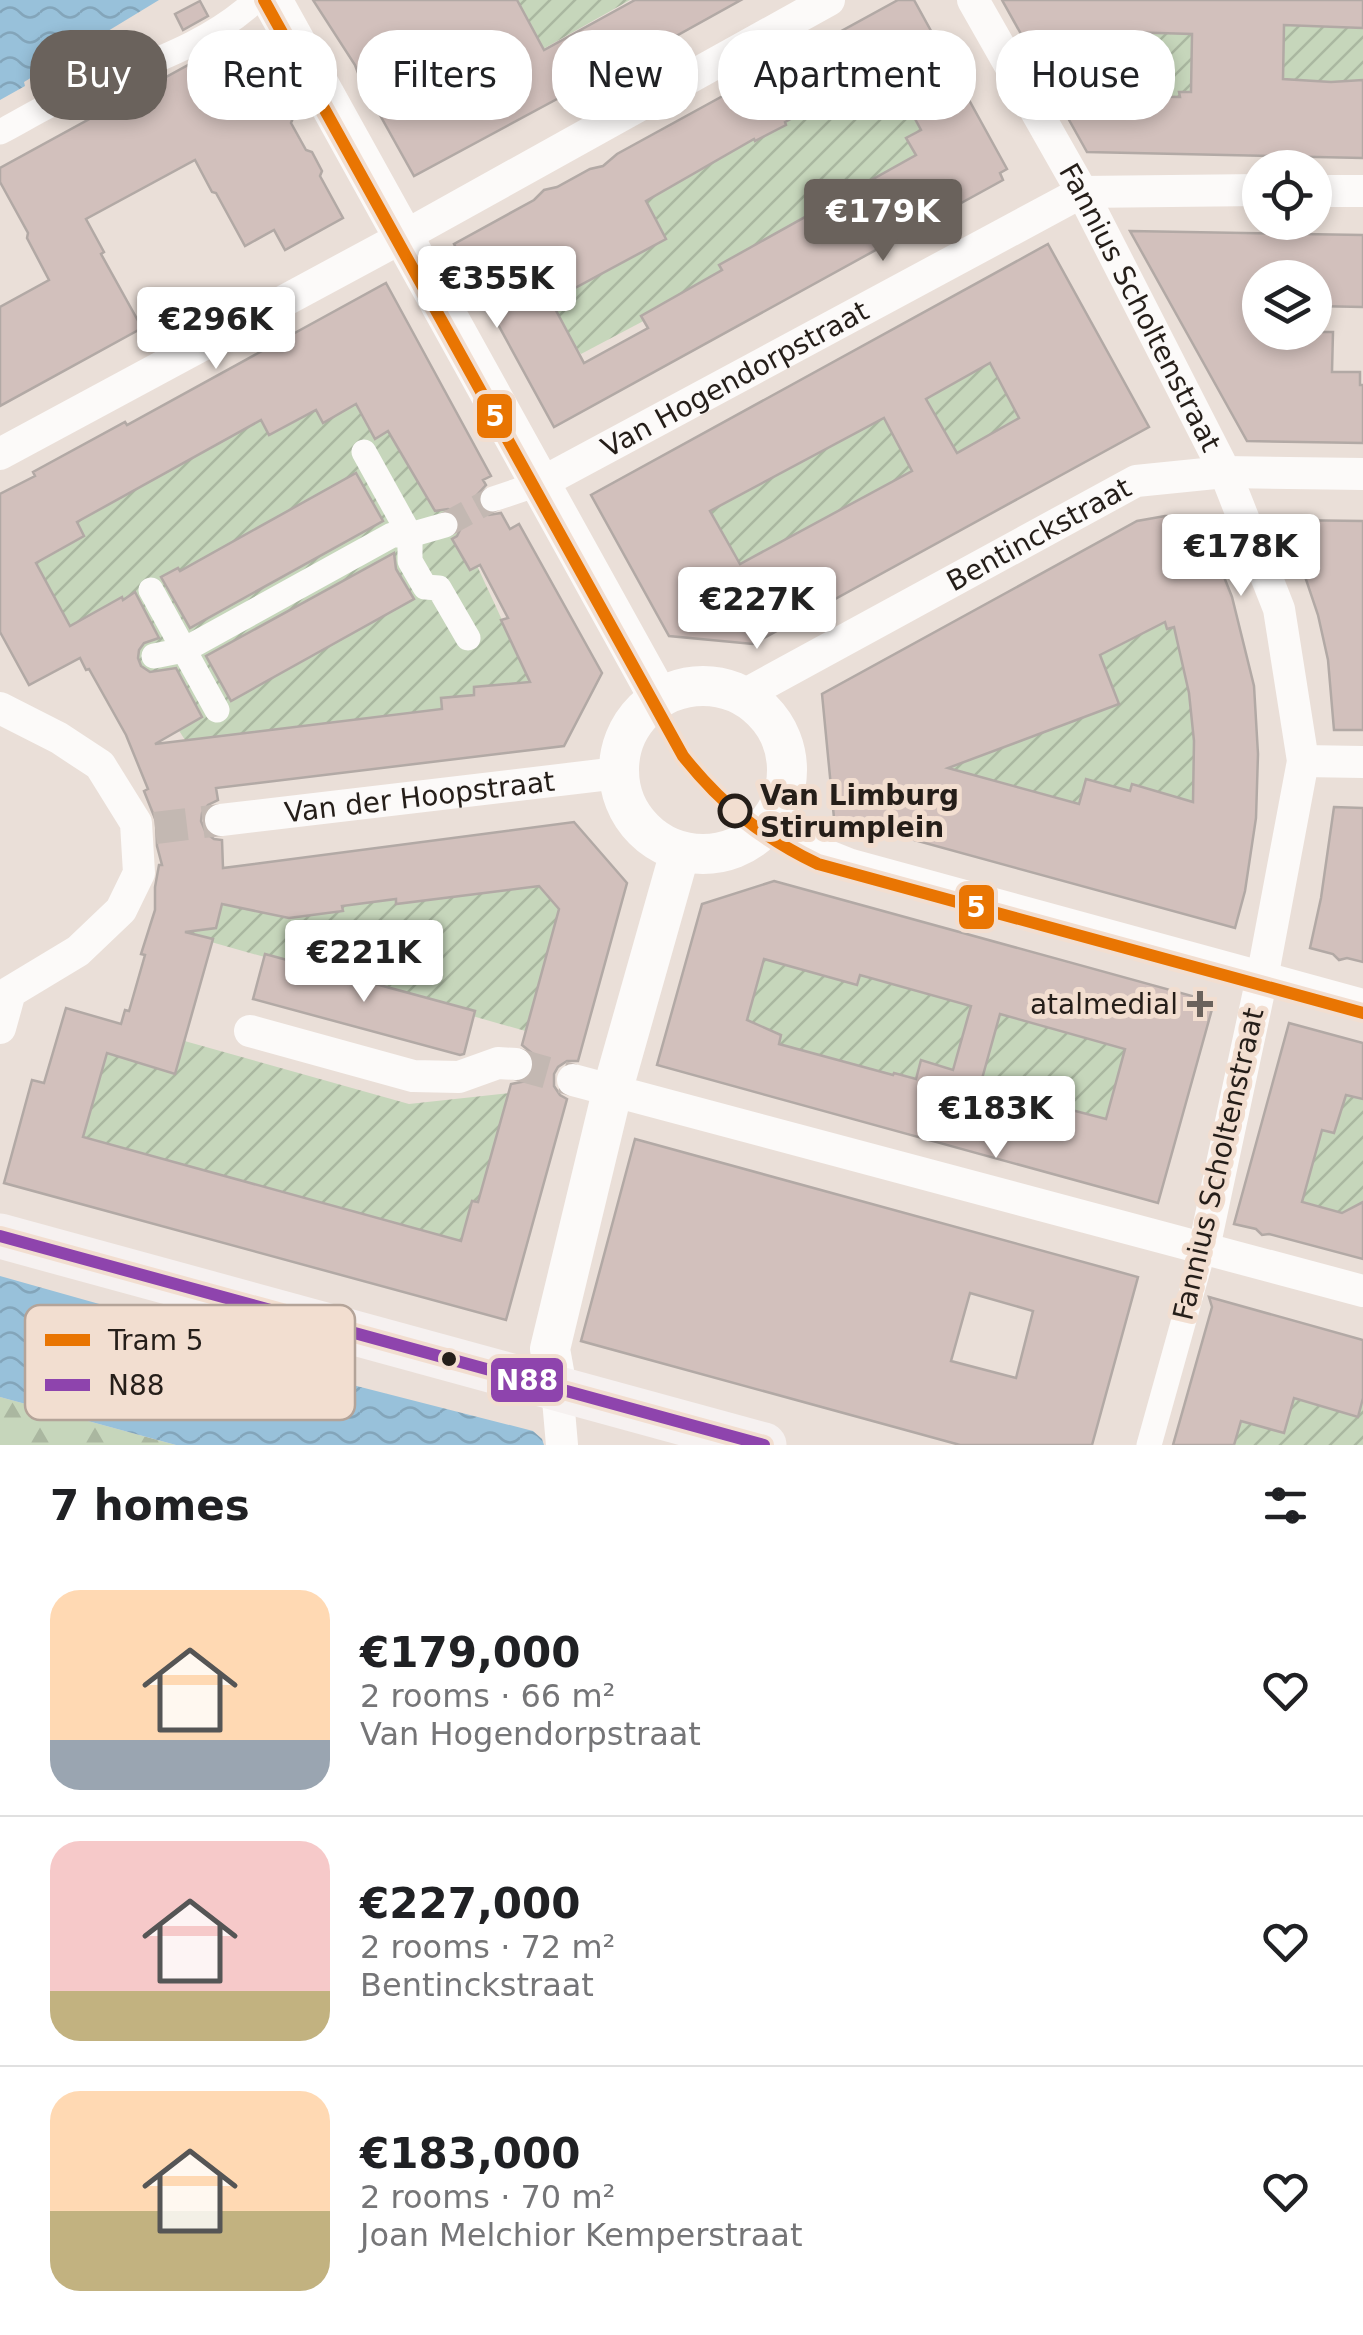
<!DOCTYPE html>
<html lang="en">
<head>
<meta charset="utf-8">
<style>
	body { margin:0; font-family:"DejaVu Sans",sans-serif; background:#f6f6f6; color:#202124; height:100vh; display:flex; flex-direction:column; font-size:38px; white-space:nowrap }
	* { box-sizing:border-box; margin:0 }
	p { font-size:32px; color:#757577 }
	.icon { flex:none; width:55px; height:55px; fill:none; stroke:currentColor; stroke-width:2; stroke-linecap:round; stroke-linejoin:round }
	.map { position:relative; height:1445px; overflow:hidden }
	.drawer { display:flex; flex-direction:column; background:#fff; flex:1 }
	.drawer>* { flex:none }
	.hud { position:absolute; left:30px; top:30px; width:1305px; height:90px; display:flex; gap:20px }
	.tools { position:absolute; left:1242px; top:150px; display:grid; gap:20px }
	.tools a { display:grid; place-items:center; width:90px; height:90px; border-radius:50%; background:#fff; box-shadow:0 5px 15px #0003; font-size:50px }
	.price { position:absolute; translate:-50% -85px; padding:0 22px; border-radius:10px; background:#fff; color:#222; font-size:32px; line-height:65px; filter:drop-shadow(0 2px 5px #0008) }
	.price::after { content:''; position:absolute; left:50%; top:60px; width:30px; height:22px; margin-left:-15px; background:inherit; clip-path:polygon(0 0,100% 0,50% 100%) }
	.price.on { background:#6a625c; color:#fff }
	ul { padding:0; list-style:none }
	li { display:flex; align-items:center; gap:30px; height:250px; padding:0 50px }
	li+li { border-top:2px solid #e0e0e0 }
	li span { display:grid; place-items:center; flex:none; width:280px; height:200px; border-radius:30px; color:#555 }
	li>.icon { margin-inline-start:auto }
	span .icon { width:120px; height:120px; fill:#fffc; stroke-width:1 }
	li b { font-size:42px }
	h2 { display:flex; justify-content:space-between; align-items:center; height:120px; padding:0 50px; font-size:42px }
	.pill { padding:0 35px; border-radius:40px; background:#fff; box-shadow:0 5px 15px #0003; font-size:35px; line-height:90px }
	.pill.on { background:#6a625c; color:#fff }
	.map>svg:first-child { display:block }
</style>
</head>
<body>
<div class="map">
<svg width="1363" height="1445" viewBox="0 0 1363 1445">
	<defs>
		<pattern id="forest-firs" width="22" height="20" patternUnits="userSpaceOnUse" patternTransform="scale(2.5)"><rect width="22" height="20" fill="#c6d6bb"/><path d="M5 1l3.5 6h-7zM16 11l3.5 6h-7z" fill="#aab7a0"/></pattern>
		<pattern id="garden-furrows" width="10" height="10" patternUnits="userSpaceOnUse" patternTransform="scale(2.5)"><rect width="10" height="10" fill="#c6d6bb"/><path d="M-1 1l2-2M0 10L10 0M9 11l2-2" fill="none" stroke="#aab7a0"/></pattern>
		<pattern id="water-waves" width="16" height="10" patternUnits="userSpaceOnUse" patternTransform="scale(2.5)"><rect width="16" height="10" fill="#98c1da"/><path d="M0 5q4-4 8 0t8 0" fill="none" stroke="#83a5ba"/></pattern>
	</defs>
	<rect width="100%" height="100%" fill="#eadfd8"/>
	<!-- forest -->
	<path fill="url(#forest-firs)" d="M 0,1397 L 176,1445 L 0,1445 Z"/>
	<!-- garden -->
	<g fill="url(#garden-furrows)">
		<path d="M 353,0 L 630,0 L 428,114 Z"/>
		<path d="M 1021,0 L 1363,0 L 1363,132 L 1100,127 Z"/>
		<path d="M 898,20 L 971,148 L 581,354 L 508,249 Z"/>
		<path d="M 1043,287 L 1102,400 L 709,614 L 642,506 Z"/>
		<path d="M 371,336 L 539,700 L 192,751 L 108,619 L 33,640 L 0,529 Z"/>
		<path d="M 1174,541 L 1214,875 L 867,783 Z"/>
		<path d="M 561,852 L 592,887 L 536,1034 L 183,934 L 199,888 Z"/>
		<path d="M 729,917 L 1165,1017 L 1130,1150 L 697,1024 Z"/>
		<path d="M 72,1031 L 156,1033 L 409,1104 L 518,1092 L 467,1264 L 36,1144 Z"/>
		<path d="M 1363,1058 L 1363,1223 L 1274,1199 Z"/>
		<path d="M 1235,1337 L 1363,1371 L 1363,1445 L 1205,1445 Z"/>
	</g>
	<!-- water -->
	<g fill="url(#water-waves)">
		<path d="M 0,0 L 159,0 L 24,82 L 25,86 L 0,100 Z"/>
		<path d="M 0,1276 L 188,1329 L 208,1348 L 533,1431 L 542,1439 L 544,1445 L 176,1445 L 0,1397 Z"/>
	</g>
	<!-- building -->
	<g fill="#d2c0bc" stroke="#b2a9a5" stroke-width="2.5" fill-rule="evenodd">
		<path d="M 313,0 L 517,0 L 544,50 L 635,0 L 741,0 L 586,86 L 585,84 L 414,176 L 361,81 L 355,65 Z"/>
		<path d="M 898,0 L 914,0 L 1007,169 L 1000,173 L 1003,180 L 554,427 L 454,244 L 534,200 L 544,190 L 557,187 L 590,169 L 603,166 L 617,154 ZM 888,69 L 921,130 L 906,138 L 916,155 L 719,265 L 722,270 L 641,316 L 648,328 L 584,363 L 551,301 L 666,239 L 646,201 L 754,139 L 755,141 L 786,125 L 785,122 Z"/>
		<path d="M 1002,0 L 1363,0 L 1363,28 L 1284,25 L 1283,79 L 1331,82 L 1363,80 L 1363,158 L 1087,152 ZM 1124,32 L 1192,34 L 1191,92 L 1179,92 L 1180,97 L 1122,96 Z"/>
		<path d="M 200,1 L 208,16 L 183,30 L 175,14 Z"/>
		<path d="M 243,35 L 277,97 L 283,98 L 293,118 L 291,123 L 306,150 L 312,152 L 322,171 L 320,176 L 343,218 L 285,250 L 274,230 L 245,246 L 216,193 L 212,192 L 195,160 L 86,219 L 104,252 L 101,254 L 142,328 L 0,406 L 0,307 L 49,280 L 27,238 L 28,233 L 0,182 L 0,168 Z"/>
		<path d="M 1130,231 L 1363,235 L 1363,307 L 1315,306 L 1315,278 L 1260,278 L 1260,332 L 1333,332 L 1332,372 L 1360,372 L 1360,385 L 1363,385 L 1363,443 L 1247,441 Z"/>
		<path d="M 1048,244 L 1149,427 L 753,644 L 669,636 L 591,495 ZM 990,363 L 1019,418 L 957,453 L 926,399 ZM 884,418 L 912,471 L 740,564 L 710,511 Z"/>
		<path d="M 386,283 L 491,476 L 483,480 L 486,485 L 477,495 L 478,505 L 489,515 L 501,513 L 510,529 L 519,524 L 602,673 L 564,746 L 216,788 L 218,800 L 208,805 L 202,813 L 201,821 L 206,833 L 214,839 L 222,840 L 223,868 L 574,822 L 627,883 L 578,1061 L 567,1061 L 558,1067 L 554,1074 L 554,1086 L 560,1095 L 567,1099 L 506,1320 L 4,1183 L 32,1080 L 44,1083 L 66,1008 L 121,1024 L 125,1010 L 129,1011 L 145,955 L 141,954 L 155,910 L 155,887 L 159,865 L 162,865 L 157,846 L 156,821 L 144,791 L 148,789 L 126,735 L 89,669 L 86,670 L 80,658 L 29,685 L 0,632 L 0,494 L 35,476 L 33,472 L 125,422 L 127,425 ZM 356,404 L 375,439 L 388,431 L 435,511 L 448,509 L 457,514 L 461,528 L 457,536 L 452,539 L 470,570 L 480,565 L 508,618 L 501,620 L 530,682 L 474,687 L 474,695 L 441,698 L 442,709 L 155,744 L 202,717 L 176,668 L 150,672 L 141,666 L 138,658 L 139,650 L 144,643 L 159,638 L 135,592 L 123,600 L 122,597 L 70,626 L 36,563 L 84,536 L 77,522 L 261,420 L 269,435 L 316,410 L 323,423 ZM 539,886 L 559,909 L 522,1045 L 533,1054 L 536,1066 L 533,1074 L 526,1081 L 511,1084 L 478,1202 L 472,1201 L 461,1241 L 83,1137 L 107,1053 L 175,1074 L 213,939 L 185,932 L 216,928 L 222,904 L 289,918 L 343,911 L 342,906 L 396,899 L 396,904 Z"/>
		<path d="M 356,473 L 383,521 L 190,628 L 161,577 L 178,568 L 180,571 Z"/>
		<path d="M 1165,516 L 1198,517 L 1208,537 L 1232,597 L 1254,686 L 1258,754 L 1256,818 L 1245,891 L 1235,928 L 834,818 L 822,694 L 1137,521 ZM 1165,622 L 1167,629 L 1174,627 L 1189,693 L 1194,741 L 1193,802 L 1132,784 L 1130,791 L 1086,779 L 1079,804 L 948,768 L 1119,704 L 1100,655 Z"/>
		<path d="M 1286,520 L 1363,521 L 1363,730 L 1334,730 L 1328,660 L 1318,615 Z"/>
		<path d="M 394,553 L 396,569 L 414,599 L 231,701 L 206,656 Z"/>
		<path d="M 1334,807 L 1363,808 L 1363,962 L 1347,958 L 1339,960 L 1333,954 L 1310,948 L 1321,898 Z"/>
		<path d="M 774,881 L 1214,1002 L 1158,1203 L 657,1065 L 702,904 ZM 764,959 L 857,985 L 860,975 L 971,1006 L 953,1070 L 921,1060 L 916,1079 L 894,1073 L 893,1075 L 779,1044 L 781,1035 L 747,1020 ZM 1000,1014 L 1125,1049 L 1106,1119 L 980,1086 Z"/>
		<path d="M 265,954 L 475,1011 L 464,1054 L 460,1055 L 253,999 Z"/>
		<path d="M 1289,1023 L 1363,1043 L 1363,1099 L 1346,1095 L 1334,1133 L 1322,1130 L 1302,1202 L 1342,1213 L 1363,1202 L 1363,1259 L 1269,1234 L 1262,1235 L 1256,1229 L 1234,1224 Z"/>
		<path d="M 635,1139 L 1138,1277 L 1092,1445 L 960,1445 L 581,1341 ZM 970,1293 L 1033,1311 L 1016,1378 L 951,1361 Z"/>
		<path d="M 1209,1297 L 1363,1340 L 1363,1398 L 1358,1417 L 1294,1398 L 1284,1433 L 1241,1421 L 1234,1445 L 1173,1445 L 1212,1307 Z"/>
	</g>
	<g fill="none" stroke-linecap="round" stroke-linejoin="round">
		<!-- pedestrian-tunnel -->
		<path stroke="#c3b8b2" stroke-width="25" stroke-dasharray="25 12" stroke-linecap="butt" d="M 445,525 L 493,499"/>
		<!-- minor-tunnel -->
		<g stroke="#c3b8b2" stroke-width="32" stroke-dasharray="32 16" stroke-linecap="butt">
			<path d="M 155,828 L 221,820"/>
			<path d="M 516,1064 L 573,1080"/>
		</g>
		<!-- pedestrian -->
		<g stroke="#fcfaf9" stroke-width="25">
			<path d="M 0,132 C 16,124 32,114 48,106 C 117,71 199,54 256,0"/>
			<path d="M 364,452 L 410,535 L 410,561 L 425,587 L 439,588 L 468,638"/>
			<path d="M 493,499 L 541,483"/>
			<path d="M 151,590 L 217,710"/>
			<path d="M 154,656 L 184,650 L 392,535 L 410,535 L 445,525"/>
			<path d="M 1149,1445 L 1204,1248"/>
		</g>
		<!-- minor -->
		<g stroke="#fcfaf9" stroke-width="32">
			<path id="s1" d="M 973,0 L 1082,192 L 1225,472 L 1279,609 L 1303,761 L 1264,968 L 1204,1248"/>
			<path d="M 1315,191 L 1363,191"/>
			<path d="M 0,454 L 410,233 L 829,0"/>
			<path id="s2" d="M 541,483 L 1082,192 L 1260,190"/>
			<path id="s3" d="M 742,696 L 1136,481 L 1225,472 L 1363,474"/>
			<path d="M 0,708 L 59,738 L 100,765 L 136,823 L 139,873 L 121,910 L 78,951 L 10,992 L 0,1028"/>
			<path d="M 1303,761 L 1363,762"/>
			<path id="s4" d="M 221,820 L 618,773"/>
			<path d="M 767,826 L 786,839 L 851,865 L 1363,1005"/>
			<path d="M 250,1031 L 413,1076 L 459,1077 L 498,1063 L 516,1064"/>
			<path d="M 573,1080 L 1363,1291"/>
			<path d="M 557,1388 L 562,1445"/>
		</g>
		<!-- tertiary -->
		<g stroke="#fcfaf9" stroke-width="40">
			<path d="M 272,0 L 659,698"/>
			<circle cx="703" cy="770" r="84"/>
			<path d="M 557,1388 L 550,1349 L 612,1092 L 680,852"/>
		</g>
		<!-- secondary -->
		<path stroke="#f6f1f0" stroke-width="45" d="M 0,1236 L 764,1445"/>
		<!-- bus-1 casing -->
		<g stroke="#f2ded0" stroke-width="20">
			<path id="bus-1" d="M 0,1236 L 764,1445"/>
		</g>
		<!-- bus-1 -->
		<use href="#bus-1" stroke="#8e44ad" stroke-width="12"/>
		<!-- tram-1 casing -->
		<g stroke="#f2ded0" stroke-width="20">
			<path id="tram-1" d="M 264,0 L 683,756 C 721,804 763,838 818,864 L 1363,1013"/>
		</g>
		<!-- tram-1 -->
		<use href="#tram-1" stroke="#e97502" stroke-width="12"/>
	</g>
	<!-- markers -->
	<circle fill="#f2ded0" stroke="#251e19" stroke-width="5" cx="735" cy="811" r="15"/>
	<path fill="#6a625c" stroke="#f2ded0" stroke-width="4" d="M1195 989h10v10h10v10h-10v10h-10v-10h-10v-10h10z"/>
	<circle fill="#251e19" stroke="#f2ded0" stroke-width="4" cx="449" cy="1359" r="9"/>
	<g text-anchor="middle" stroke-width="10" stroke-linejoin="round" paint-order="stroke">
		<!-- street labels -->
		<g font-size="28" fill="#251e19" stroke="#f2ded0">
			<text dy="10" stroke="none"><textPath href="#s1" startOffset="350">Fannius Scholtenstraat</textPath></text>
			<text dy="10" stroke="none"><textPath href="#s2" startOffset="220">Van Hogendorpstraat</textPath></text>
			<text dy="10" stroke="none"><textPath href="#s3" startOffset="338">Bentinckstraat</textPath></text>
			<text dy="10" stroke="none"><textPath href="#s4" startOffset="200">Van der Hoopstraat</textPath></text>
			<text transform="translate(1218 1164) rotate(-77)" y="10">Fannius Scholtenstraat</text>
		</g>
		<!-- stop labels -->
		<g font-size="28" font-weight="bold" fill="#251e19" stroke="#f2ded0" text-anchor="start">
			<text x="760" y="805">Van Limburg<tspan x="760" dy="32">Stirumplein</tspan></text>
		</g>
		<!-- poi labels -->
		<g font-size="28" fill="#251e19" stroke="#f2ded0" text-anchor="end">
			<text x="1178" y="1014">atalmedial</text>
		</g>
	</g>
	<!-- legend -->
	<rect x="25" y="1305" width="330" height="115" rx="15" fill="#f2ded0" stroke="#b4a499" stroke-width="2.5"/>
	<rect x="45" y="1334" width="45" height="12" fill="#e97502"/>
	<rect x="45" y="1379" width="45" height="12" fill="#8e44ad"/>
	<g font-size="28" fill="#251e19">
		<text x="108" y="1350">Tram 5</text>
		<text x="108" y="1395">N88</text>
	</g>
	<g stroke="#f2ded0" stroke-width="4">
		<rect x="475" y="392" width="39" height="48" rx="10" fill="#e97502"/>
		<rect x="957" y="883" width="39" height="48" rx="10" fill="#e97502"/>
		<rect x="489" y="1356" width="76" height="48" rx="10" fill="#8e44ad"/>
	</g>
	<g font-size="28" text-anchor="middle" font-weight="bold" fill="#fff">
		<text x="495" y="426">5</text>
		<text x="976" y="917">5</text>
		<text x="527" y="1390">N88</text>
	</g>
</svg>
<div class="tools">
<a><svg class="icon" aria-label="locate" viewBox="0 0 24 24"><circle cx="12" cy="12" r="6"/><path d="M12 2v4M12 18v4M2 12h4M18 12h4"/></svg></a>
<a><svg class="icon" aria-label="layers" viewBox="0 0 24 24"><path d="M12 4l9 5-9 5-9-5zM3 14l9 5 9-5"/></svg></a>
</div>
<b class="price on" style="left:883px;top:264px">€179K</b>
<b class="price" style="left:497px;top:331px">€355K</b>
<b class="price" style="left:216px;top:372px">€296K</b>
<b class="price" style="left:1241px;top:599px">€178K</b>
<b class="price" style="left:757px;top:652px">€227K</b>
<b class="price" style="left:364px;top:1005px">€221K</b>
<b class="price" style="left:996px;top:1161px">€183K</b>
<div class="hud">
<a class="pill on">Buy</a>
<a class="pill">Rent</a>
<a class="pill">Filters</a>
<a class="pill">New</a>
<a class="pill">Apartment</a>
<a class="pill">House</a>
</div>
</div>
<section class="drawer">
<h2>7 homes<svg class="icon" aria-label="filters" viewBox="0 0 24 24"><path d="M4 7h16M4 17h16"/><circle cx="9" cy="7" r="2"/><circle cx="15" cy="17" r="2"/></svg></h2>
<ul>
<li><span style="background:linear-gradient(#ffd9b3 75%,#9aa5b1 0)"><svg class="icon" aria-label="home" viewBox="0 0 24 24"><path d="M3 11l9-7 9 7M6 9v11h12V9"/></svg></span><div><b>€179,000</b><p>2 rooms · 66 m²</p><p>Van Hogendorpstraat</p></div><svg class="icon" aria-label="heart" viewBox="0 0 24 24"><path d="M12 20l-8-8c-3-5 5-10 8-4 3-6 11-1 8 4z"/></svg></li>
<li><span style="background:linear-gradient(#f6c9c9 75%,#c2b280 0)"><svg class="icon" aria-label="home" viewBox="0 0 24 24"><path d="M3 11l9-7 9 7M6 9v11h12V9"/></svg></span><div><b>€227,000</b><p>2 rooms · 72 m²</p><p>Bentinckstraat</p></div><svg class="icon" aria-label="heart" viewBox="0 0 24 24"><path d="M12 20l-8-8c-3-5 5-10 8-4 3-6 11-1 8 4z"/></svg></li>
<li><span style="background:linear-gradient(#ffd9b3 60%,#c2b280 0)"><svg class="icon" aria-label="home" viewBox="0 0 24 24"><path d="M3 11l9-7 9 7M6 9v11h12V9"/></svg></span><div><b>€183,000</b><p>2 rooms · 70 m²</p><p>Joan Melchior Kemperstraat</p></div><svg class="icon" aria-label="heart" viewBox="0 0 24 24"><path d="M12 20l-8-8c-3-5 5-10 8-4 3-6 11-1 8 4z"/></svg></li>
</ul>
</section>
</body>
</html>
